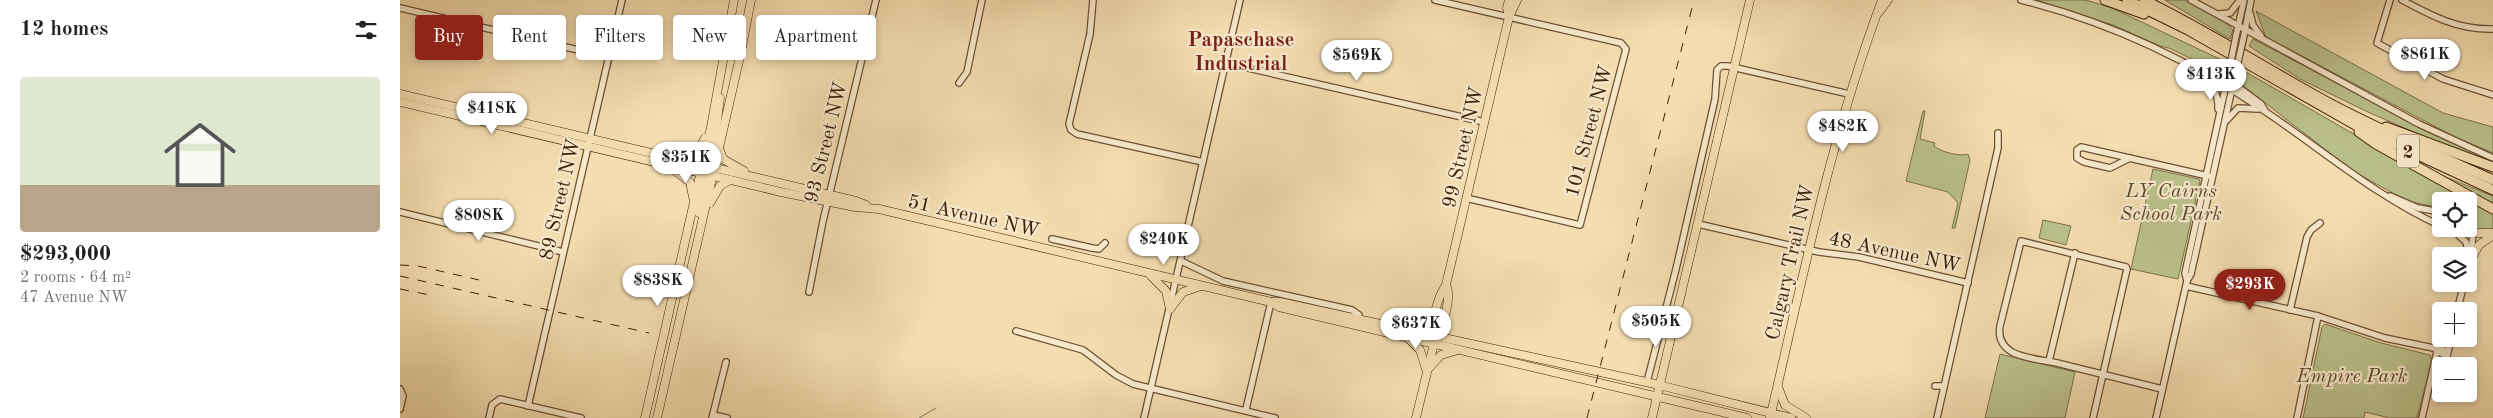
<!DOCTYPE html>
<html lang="en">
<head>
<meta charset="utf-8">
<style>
	body { margin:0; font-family:"Old Standard TT",serif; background:#f2f2f2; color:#222; height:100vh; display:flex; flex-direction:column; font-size:19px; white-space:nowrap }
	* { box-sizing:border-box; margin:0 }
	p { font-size:16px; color:#767676 }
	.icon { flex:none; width:28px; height:28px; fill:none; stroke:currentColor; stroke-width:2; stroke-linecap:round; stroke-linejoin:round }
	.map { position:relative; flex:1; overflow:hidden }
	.sheet { display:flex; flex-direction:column; background:#fff; width:400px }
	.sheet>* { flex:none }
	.top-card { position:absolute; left:15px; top:15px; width:475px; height:45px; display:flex; gap:10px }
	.buttons { position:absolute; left:2032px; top:192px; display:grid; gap:10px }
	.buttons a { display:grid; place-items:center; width:45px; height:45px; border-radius:5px; background:#fff; box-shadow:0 2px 8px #0003; font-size:25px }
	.price { position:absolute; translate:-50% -42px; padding:0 11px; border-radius:18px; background:#fff; color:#222; font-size:16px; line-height:32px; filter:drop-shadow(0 1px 2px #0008) }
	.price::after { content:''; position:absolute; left:50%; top:30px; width:15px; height:11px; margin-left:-8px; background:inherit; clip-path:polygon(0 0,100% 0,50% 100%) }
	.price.active { background:#8f2418; color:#fff }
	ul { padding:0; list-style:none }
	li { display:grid; align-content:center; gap:10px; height:265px; padding:0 20px }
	li span { display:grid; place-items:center; height:155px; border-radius:5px; color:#555 }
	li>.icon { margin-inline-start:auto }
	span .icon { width:90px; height:90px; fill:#fffc; stroke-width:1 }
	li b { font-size:21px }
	h2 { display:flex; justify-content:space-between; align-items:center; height:60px; padding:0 20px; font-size:21px }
	.chip { padding:0 18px; border-radius:5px; background:#fff; box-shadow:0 2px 8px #0003; font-size:18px; line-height:45px }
	.chip.active { background:#8f2418; color:#fff }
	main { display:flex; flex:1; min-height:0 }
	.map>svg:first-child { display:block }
</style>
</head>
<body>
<main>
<section class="sheet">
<h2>12 homes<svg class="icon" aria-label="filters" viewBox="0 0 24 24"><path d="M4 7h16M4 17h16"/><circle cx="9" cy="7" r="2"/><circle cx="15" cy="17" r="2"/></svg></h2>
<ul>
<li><span style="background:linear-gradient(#dfe7d0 70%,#b9a48a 0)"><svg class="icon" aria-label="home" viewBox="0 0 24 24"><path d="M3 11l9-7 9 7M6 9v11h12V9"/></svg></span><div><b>$293,000</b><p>2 rooms · 64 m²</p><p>47 Avenue NW</p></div></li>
</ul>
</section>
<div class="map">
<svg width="2093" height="418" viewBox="0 0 2093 418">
	<rect width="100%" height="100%" fill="#f4ddb0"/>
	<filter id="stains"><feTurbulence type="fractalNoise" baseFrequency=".004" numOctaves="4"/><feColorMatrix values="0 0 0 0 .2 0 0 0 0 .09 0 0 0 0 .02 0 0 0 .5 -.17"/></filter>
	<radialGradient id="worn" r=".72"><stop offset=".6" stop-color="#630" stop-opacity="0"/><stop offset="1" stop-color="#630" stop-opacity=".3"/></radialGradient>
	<!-- green -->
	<g fill="#bac18c" stroke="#7c714a">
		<path d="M 1636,0 L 1686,0 L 1712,8 L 1826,62 L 1824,75 L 1769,48 L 1760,46 L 1713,25 Z"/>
		<path d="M 1765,0 L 1785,0 L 1828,24 L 1833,30 L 1830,39 Z"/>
		<path d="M 1856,11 L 2043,113 L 2093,127 L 2093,153 L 2055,137 L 1866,37 Z"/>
		<path d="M 1853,39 L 2019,126 L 2093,162 L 2069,156 L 1970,113 L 1900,79 L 1849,46 Z"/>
		<path d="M 1844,71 L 2093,214 L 2093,231 L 2077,230 L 2069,220 L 2069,201 L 2041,201 L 2041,208 L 2007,201 L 1953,171 L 1842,85 Z"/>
		<path d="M 1523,111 L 1525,111 L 1520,139 L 1535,143 L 1534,146 C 1541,152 1560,157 1568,154 L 1570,160 L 1555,228 L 1552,228 L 1558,203 L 1548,192 L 1506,181 Z"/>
		<path d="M 1753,169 L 1799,179 L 1800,181 L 1778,279 L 1731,269 Z"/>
		<path d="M 2043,176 L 2093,196 L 2093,204 Z"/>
		<path d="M 1643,220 L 1671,226 L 1666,245 L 1639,238 Z"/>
		<path d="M 1925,324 L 1981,343 L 2030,355 L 2032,361 L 2017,418 L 1990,418 L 1965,412 L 1964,418 L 1903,418 L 1922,327 Z"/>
		<path d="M 1600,354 L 1675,372 L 1665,418 L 1585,418 Z"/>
	</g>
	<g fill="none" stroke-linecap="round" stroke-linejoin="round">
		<!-- stream -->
		<path stroke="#767e6a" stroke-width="1" d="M 519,418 L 536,408"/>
		<!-- minor casing -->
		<g stroke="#6c5032" stroke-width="8">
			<g id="minor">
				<path d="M 693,0 L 690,34 L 669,124 L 671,130 L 677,134 L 803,162"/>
				<path d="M 1035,0 L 1221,43 L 1226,49 L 1180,225 L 1066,198"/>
				<path d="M 1621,0 C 1709,22 1792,61 1866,112 C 1924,151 1977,197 2041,226"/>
				<path d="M 1791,0 L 2019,124 L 2093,158"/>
				<path d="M 1990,0 L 1977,43 L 2043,79 L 2093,95"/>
				<path d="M 2002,0 C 2032,16 2058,30 2093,29"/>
				<path d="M 0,8 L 208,57"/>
				<path d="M 1850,13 L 1853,25 L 1861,36"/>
				<path d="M 1819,14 L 1830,13 L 1840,0"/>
				<path d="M 1836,36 L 1844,0"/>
				<path d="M 1843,40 L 1851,0"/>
				<path d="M 826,63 L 1084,122"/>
				<path d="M 1799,73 C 1811,83 1819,93 1818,109"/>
				<path d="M 1810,74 L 1830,79"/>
				<path d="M 559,83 L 567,72 L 582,0"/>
				<path d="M 1834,84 L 1861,104 L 1864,109"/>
				<path d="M 1826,121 L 1838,108 L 1858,109"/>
				<path d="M 1730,158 L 1710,168 L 1684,162 L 1677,158 L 1677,150 L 1681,147 L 1808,176"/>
				<path d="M 1990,196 L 2018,208 L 2041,212"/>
				<path d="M 0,212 L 163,252"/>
				<path d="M 1298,224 L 1419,252 L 1459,257 L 1568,283"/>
				<path d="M 2069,224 L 2073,233 L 2071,255"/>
				<path d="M 2052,229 L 2066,242 L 2069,255"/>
				<path d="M 2054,230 L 2073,233"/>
				<path d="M 652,239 L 692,248 L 699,249 L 705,243"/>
				<path d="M 781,261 L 823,281 L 952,310 L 959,315 L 958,322"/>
				<path d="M 1787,281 L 1785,273 L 1829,71"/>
				<path d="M 1786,286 L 1918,316 L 1985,338 L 2048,351"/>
				<path d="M 409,292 L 423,221 L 476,0"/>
				<path d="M 1890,310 L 1907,237 L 1911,230 L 1920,223"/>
				<path d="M 2057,311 L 2064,284"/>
				<path d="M 616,331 L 683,350 L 716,375 L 733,384 L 875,418"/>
				<path d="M 2037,351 L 2047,356 L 2051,339"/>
				<path d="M 1649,361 L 1675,253"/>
				<path d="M 1247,382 L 1276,269 L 1315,99 L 1317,70 L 1321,66 L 1328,66 L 1449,94"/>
				<path d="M 1535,386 L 1544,386"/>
				<path d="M 0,389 L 3,396 L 0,409"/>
				<path d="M 128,406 L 222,0"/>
				<path d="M 846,409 L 871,302"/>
				<path d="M 313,415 L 327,418"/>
				<path d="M 89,418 L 92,405 L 100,399 L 181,418"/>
				<path d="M 312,418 L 326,362"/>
				<path d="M 744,418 L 840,0"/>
				<path d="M 1537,418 L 1598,148 L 1598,133"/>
				<path d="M 1693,418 L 1727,269 L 1726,267 L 1621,241 L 1600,326 C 1598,337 1602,346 1612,352 C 1625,359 1643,360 1657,363 C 1692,372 1727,380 1762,389"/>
				<path d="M 1756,418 L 1787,281 L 1791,274 L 1835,75"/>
				<path d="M 1897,418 L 1918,316"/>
				<path d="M 2022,418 L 2037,351"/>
			</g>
		</g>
		<!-- major casing -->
		<g stroke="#3e2108" stroke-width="9">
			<g id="major">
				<path d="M 1109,0 L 1107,8 L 1109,17"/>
				<path d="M 1479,12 L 1488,0"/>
				<path d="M 0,94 L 456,201 L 466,205"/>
				<path d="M 0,102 L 381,192 L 455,207 L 479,209 L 871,302 L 880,302 L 1255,384 L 1391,418"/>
				<path d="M 319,148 L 323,159 L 344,171"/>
				<path d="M 312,159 L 320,98"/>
				<path d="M 287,162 L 294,157 L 305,138"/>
				<path d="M 274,170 L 290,182 L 293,197"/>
				<path d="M 310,203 L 320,186 L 330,180"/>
				<path d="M 299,213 L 305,179 L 305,170"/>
				<path d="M 2073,233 L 2093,233"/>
				<path d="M 2069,263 L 2079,245 L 2093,235"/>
				<path d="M 751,276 L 766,291 L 770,309"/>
				<path d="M 871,302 L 879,307 L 1347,418"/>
				<path d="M 770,309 L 783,292 L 801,286"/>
				<path d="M 1014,329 L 1025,325 L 1036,313"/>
				<path d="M 1036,335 C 1030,321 1038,297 1046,285 L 1109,17 L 1117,0"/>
				<path d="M 1009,339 L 1020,350 L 1026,369"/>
				<path d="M 1029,368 L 1041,355 L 1058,350"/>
				<path d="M 1378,387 L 1385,405 L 1406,418"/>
				<path d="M 245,418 L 311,127 L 334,0"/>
				<path d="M 257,418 L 341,52 L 351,0"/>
				<path d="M 1016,418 L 1036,335 C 1044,325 1052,297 1046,285"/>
				<path d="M 1252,418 L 1350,0"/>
				<path d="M 1370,418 C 1403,277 1431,136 1482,0"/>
			</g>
		</g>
		<!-- highway casing -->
		<g stroke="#3e2108" stroke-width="11">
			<g id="highway">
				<path d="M 1705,0 L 1744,14"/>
				<path d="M 1727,0 L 1788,30 L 1966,131 L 2093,190"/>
				<path d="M 1744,0 C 1808,31 1868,70 1931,104 C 1984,132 2038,155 2093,180"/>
				<path d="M 1986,127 L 2093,167"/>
				<path d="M 1959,132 L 1976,144 L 2093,209"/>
			</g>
		</g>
		<!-- minor -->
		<use href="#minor" stroke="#f8e9cc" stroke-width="5.5"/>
		<!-- major -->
		<use href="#major" stroke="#f4ddb0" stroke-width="8"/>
		<!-- highway -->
		<use href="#highway" stroke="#f4ddb0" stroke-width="9"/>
		<!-- rail -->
		<g stroke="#3e2108" stroke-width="1" stroke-dasharray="9 9" stroke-linecap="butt">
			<path d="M 0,265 L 18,266 L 79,280"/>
			<path d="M 0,276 L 249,333"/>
			<path d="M 0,289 L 30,295"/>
			<path d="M 1187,418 L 1294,0"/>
		</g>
		<!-- minor-bridge casing -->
		<g stroke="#6c5032" stroke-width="8" stroke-linecap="butt">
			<g id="minor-bridge">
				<path d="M 1829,71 L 1836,36"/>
				<path d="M 1835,75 L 1843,40"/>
			</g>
		</g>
		<!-- minor-bridge -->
		<use href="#minor-bridge" stroke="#f8e9cc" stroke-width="5.5"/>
	</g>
	<g text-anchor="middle" stroke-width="4.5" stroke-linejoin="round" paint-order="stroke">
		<!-- shield labels -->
		<rect fill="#f8e9cc" stroke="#765d43" stroke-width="1" x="1997" y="134.5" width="22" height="33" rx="4"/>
		<g font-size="19" font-weight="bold" fill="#3e2108">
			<text x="2008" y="158">2</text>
		</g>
		<!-- street labels -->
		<g font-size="20" fill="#3e2108" stroke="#f8e9cc">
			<text transform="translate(1188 131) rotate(-75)" y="7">101 Street NW</text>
			<text transform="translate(425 142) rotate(-76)" y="7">93 Street NW</text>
			<text transform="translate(1062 147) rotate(-77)" y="7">99 Street NW</text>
			<text transform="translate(159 199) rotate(-77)" y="7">89 Street NW</text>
			<text transform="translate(574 215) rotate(13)" y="7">51 Avenue NW</text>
			<text transform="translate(1495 251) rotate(12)" y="7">48 Avenue NW</text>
			<text transform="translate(1389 262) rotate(-77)" y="7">Calgary Trail NW</text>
		</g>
		<!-- park labels -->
		<g font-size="20" font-style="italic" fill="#5d4929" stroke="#f8e9cc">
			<text x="1771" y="197">LY Cairns<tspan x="1771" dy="23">School Park</tspan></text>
			<text x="1952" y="382">Empire Park</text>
		</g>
		<!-- neighbourhood labels -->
		<g font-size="21" font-weight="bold" fill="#7a1f14" stroke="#f8e9cc">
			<text x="841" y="46">Papaschase<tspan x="841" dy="24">Industrial</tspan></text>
		</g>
	</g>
	<rect width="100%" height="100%" filter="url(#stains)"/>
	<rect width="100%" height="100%" fill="url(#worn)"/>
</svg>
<div class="buttons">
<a><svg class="icon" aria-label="locate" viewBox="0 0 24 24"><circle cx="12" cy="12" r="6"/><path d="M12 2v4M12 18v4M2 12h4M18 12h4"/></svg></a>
<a><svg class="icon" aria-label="layers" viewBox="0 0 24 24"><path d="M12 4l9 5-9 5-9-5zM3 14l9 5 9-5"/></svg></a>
<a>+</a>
<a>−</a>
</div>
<b class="price" style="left:2025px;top:81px">$861K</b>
<b class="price" style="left:957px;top:82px">$569K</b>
<b class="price" style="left:1811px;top:101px">$413K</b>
<b class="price" style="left:92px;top:135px">$418K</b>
<b class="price" style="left:1443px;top:153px">$482K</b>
<b class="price" style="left:286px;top:184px">$351K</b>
<b class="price" style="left:79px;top:242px">$808K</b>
<b class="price" style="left:764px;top:266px">$240K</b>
<b class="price" style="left:258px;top:307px">$838K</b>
<b class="price active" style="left:1850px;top:311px">$293K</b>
<b class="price" style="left:1256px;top:348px">$505K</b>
<b class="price" style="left:1016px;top:350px">$637K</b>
<div class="top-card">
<a class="chip active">Buy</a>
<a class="chip">Rent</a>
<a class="chip">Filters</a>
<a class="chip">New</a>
<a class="chip">Apartment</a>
</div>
</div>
</main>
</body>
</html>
